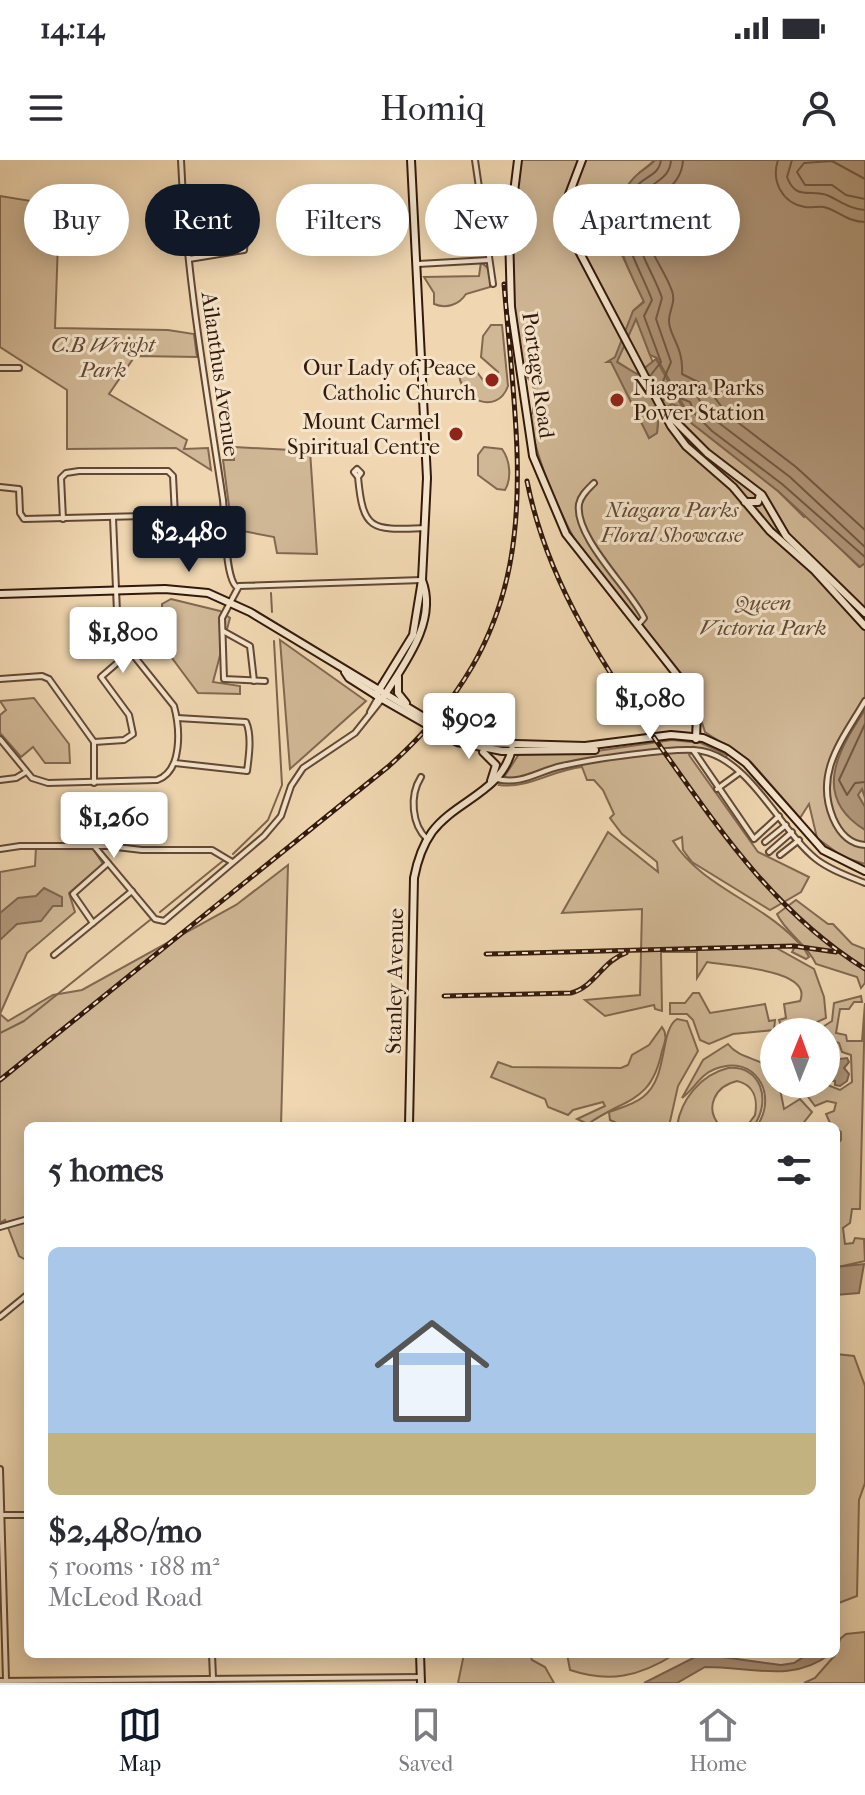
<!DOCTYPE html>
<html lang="en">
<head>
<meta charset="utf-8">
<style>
	body { margin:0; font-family:"IM FELL French Canon",serif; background:#f2f2f3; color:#2b2b33; height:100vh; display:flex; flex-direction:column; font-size:30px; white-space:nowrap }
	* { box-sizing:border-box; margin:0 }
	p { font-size:26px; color:#7c7c81 }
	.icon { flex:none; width:44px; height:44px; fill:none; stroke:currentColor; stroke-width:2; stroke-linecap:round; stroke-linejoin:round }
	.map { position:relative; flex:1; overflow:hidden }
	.side { position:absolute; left:24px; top:962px; width:816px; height:536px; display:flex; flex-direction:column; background:#fff; border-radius:12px; box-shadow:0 4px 20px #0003 }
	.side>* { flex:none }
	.guide { position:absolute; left:24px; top:24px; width:818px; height:72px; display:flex; gap:16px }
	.needle { width:52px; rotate:1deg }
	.controls { position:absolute; left:760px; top:858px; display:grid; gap:16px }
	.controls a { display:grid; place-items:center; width:80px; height:80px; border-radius:50%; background:#fff; box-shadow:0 4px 20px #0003; font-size:40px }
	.price { position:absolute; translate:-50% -68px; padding:0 18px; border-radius:8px; background:#fff; color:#222; font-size:26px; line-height:52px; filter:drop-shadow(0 2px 4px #0008) }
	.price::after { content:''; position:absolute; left:50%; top:48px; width:24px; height:18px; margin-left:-12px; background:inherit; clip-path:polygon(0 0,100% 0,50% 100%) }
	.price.active { background:#111827; color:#fff }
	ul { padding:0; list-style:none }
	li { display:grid; align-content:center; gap:16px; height:424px; padding:0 24px }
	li+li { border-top:2px solid #e1e1e2 }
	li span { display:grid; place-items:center; height:248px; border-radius:12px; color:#555 }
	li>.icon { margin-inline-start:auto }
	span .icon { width:144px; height:144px; fill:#fffc; stroke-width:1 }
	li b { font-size:34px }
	h2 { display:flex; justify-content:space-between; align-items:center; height:96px; padding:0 24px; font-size:34px }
	.pill { padding:0 28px; border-radius:36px; background:#fff; box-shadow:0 4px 20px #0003; font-size:28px; line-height:72px }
	.pill.active { background:#111827; color:#fff }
	.status { display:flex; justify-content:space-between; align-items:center; height:56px; padding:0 40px; background:#fff; direction:ltr }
	.status svg { height:22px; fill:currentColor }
	header { display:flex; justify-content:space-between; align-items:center; height:104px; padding:0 24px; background:#fff; font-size:36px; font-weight:600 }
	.tabs { display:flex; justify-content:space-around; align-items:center; height:112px; border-top:2px solid #e1e1e2; background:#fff; font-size:22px; color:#7c7c81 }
	.tabs a { display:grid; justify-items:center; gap:4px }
	.tabs .active { color:#111827 }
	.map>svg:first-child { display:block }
</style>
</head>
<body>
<div class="status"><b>14:14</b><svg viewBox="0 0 49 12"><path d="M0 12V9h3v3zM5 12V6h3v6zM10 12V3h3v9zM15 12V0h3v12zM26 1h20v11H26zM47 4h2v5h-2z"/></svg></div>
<header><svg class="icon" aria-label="menu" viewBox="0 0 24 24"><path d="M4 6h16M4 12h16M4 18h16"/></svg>Homiq<svg class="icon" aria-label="person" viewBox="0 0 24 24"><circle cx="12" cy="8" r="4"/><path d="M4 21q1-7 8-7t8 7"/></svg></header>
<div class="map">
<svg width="865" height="1523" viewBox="0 0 865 1523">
	<rect width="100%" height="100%" fill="#f0d7b1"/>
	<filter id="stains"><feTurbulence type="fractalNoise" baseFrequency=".0025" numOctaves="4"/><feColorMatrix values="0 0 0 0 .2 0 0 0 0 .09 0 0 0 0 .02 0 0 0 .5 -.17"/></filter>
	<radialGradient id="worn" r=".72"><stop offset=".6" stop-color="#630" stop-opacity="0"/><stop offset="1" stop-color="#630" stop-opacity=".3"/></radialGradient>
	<!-- green -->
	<g fill="#d0b795" stroke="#826850" stroke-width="2">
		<path d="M 521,0 L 655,0 L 639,13 L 620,91 L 644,141 L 633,151 L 632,158 L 637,160 L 653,203 L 636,214 L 616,201 L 649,278 L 657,273 L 659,251 L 672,244 L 685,247 L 685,258 L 778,331 L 804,357 L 806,355 L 859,407 L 865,403 L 865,704 L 843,697 L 817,678 L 809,644 L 800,658 L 751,602 L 705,572 L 690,525 L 577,384 C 556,345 536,299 529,255 L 533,253 L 535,230 L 523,209 L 511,138 L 511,82 Z"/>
		<path d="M 0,36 L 31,41 L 31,79 L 58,82 L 55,168 L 168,170 L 194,174 L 197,197 L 135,196 L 109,234 L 187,280 L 184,289 L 208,288 L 211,310 L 176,288 L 67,289 L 67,230 L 0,187 Z"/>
		<path d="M 481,102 L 491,111 L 490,127 L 466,134 C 459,145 446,149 434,144 L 434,133 L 424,117 L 479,116 Z"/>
		<path d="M 491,165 L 502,165 L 508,226 C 497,257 458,239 459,211 L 473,207 L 486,224 L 498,222 L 498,212 L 481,197 L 483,176 Z"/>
		<path d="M 234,287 L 310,291 L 317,394 L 277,393 L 274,377 L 232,369 L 223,300 L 234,300 Z"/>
		<path d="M 484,287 L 502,289 C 510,300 512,318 505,330 L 497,329 L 478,315 L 478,295 Z"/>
		<path d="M 171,439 L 220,451 L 230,458 L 213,522 L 240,526 L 240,534 L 198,533 L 163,486 L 162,444 Z"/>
		<path d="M 280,480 L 366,541 L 290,609 Z"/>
		<path d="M 34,538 L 69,584 L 70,603 L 45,603 L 33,587 L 21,597 L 0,573 L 0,555 L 6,550 L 0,541 Z"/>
		<path d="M 672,580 L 701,583 L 727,595 L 725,600 L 697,589 L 689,595 L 758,692 L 809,717 L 801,732 L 770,750 L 692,702 L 683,690 L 682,677 L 673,681 C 703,729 767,743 805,790 L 809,797 L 806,799 L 792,792 L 796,785 L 773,786 L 814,809 L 824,837 L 826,858 L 798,871 L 783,872 L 779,860 L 786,858 L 784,844 L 800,841 C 814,809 727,806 707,802 L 697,818 L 697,792 L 661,792 L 662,851 L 655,849 L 654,845 L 605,856 L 585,840 L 640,835 L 642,749 L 562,753 L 608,672 L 658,712 L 657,702 L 622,674 L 610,658 L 614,654 L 603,630 L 594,620 L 587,620 L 582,607 C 552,610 529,629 499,625 L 519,594 L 583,593 Z"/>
		<path d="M 36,687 L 93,689 L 103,704 L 69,733 L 75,752 L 27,793 L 0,854 L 8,861 L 53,835 L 82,830 L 236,745 L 288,705 L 281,966 L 28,966 L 28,1101 L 19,1096 L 5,1060 L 0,1063 L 0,712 L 35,706 Z"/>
		<path d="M 796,740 L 828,764 L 833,764 L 852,784 L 865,789 L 865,823 L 861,828 L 857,817 L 816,804 C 807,784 785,772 777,754 Z"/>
		<path d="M 693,833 L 699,833 L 710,853 L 765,844 L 769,861 L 775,860 L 774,870 L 733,874 L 709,884 L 700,880 L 693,860 L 687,854 L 670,854 L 670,843 L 685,843 Z"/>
		<path d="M 861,836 L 862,842 L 854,842 L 849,849 L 840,849 L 836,873 L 846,875 L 847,881 L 862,881 L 865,843 L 860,1049 L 852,1049 L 850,1063 L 843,1068 L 845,1084 L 853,1083 L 855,1078 L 864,1079 L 865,1101 L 838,1107 L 836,986 L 841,980 L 841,972 L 830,963 L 826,954 L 834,951 L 836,943 L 827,941 L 815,946 L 806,934 L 806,924 L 825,924 L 840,930 L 852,922 L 851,895 L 842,892 L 839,883 L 826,879 L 826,872 L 815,872 L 832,861 L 834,843 Z"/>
		<path d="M 677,859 L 687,861 L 698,891 L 678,926 L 669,966 L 623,966 L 610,960 L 609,952 C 620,948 633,945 643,937 C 669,917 659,871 677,859 Z"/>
		<path d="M 662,867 C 668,875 665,882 662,891 C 651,944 626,937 588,964 L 577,959 L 605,946 L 603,942 L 573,950 L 568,955 L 548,947 L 545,939 L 491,917 L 498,902 L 512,907 L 621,908 L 628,905 L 632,895 L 649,885 Z"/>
		<path d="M 728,884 C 740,900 761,897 774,912 L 774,924 L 779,924 L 784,949 L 800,939 L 812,952 L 801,966 L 757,966 C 779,934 754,893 715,909 C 701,914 694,929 682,938 L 703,900 Z"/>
		<path d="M 728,908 C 761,905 771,940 755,964 L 747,966 L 755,955 C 758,939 754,925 737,921 C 715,926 704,948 720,966 L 677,966 C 681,940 700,915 728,908 Z"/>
		<path d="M 836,1194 L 854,1196 L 865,1226 L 865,1323 L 859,1340 L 857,1436 L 836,1444 Z"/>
		<path d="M 865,1472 L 865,1523 L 804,1523 L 815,1518 L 836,1494 L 840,1479 L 846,1474 Z"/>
		<path d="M 464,1494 L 530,1494 L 532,1500 L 545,1507 L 554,1523 L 458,1523 Z"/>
		<path d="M 567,1494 L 675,1494 C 639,1517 609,1523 570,1510 Z"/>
	</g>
	<!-- water -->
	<g fill="#b09679" stroke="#7e644d" stroke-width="2">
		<path d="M 655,0 L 865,0 L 865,403 L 860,407 L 778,331 L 685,258 L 686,250 L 657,198 L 650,195 L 636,159 L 617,202 L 637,214 L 656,199 L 683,248 L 672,244 L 659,251 L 657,273 L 649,278 L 611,202 L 607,202 L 615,197 L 633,151 L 644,142 C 626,104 599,58 632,20 C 638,12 648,8 655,0 Z"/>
		<path d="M 865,550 L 865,638 L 862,629 L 858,635 L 865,647 L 865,670 C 811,637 838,590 865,550 Z"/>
		<path d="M 44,728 L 62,737 L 62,746 L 53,746 L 41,761 L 17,764 L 0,780 L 0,753 L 18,738 L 36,736 Z"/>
		<path d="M 829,882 L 836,886 L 839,899 L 847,898 L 849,902 L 844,908 L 849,914 L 847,921 L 840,926 L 835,925 L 835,921 L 826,920 L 826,909 L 831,908 L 826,907 Z"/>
		<path d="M 864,1104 L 859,1133 L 836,1135 L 836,1107 Z"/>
		<path d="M 701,1494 L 781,1505 L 794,1503 L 808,1494 L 830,1494 C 793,1523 752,1507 705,1507 L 677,1523 L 644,1523 Z"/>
	</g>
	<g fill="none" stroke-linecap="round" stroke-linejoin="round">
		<!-- shore -->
		<g stroke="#725842" stroke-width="2">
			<path d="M 671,0 C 670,19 654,20 645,33 C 618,69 651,104 662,138 L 656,159 L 671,202 L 661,226 L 678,227 L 696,234 L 705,250 L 719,263 L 790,317 L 865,387"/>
			<path d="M 683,0 C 682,31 646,36 646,68 C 647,91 665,110 672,131 C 676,143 669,150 669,161 C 669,176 684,187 682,214 L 706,226 L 727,254 L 796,307 L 865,370"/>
			<path d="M 778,0 C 771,21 782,43 805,47 C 811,48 819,46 824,47 C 839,51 848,62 865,62"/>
			<path d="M 792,0 L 787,17 C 796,42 812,28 829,36 C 842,42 850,49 865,50"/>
			<path d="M 865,19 L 832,1 L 804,3 L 797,12 L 805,25 L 832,25 L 846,35 L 865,39"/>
			<path d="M 650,216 L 661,202 L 644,156 L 652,140 C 638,102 609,67 636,27 C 644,16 659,16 661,0"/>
			<path d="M 663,240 L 675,236 L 690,242 L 695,254 L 712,271 L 782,324 L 865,397"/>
			<path d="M 865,564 L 839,620 L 847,635 L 855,623 L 865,622"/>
		</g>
		<!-- stream -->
		<g stroke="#7e644d" stroke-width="2">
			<path d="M 271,433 L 272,452"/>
			<path d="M 233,694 L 268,660 L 282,625 L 274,481"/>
			<path d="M 160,752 L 224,700"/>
			<path d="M 0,873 L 24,861 L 150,760"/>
		</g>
		<!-- minor casing -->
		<g stroke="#624835" stroke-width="8">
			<g id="minor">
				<path d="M 181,0 C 186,114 206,227 223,340 C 225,358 225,420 237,427"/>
				<path d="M 475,0 L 493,124"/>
				<circle cx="237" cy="37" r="5"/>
				<path d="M 189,99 L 244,90 L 247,62 L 240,42"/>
				<path d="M 418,104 L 489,100"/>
				<path d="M 0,208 L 19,208"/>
				<path d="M 358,317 L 354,312 L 357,309 L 361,313 L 358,317 C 363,372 372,370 425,368"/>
				<path d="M 594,323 C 588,329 581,335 579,344 C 574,377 630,429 644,458 L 638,465"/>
				<path d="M 0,327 L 19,329 L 20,353 L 24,359 L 225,354"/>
				<path d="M 63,359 L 61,318 L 66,313 L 79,311 L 168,311 L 173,316 L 175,356"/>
				<path d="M 223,471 L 250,486 L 254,521"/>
				<path d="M 0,519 L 42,516 L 49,519 L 94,582 L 94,623"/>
				<path d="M 265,521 L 224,519 L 222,458 L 239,426 L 422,420"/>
				<path d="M 865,541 C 843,579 814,612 833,658 C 839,672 849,684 865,685"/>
				<path d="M 370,552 L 379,536"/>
				<path d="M 0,579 L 32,618 L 48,623 L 157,620 C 183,611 180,568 174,546 L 118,476 L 113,358"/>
				<path d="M 94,582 L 124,580 L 133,574 L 129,555 L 101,517 L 131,491"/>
				<path d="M 693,590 L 754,679 L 779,656"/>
				<path d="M 175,603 L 247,611 C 249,596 252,575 246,562 L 177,558"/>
				<path d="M 421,617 C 409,636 412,665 427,679"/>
				<path d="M 497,619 C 523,625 538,611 562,606 C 587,600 679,586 702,591 C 750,600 780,670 816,699 C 830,710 848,716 865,723"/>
				<path d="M 0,620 L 16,618 L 26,612"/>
				<path d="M 717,629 L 739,613"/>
				<path d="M 765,682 L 786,665"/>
				<path d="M 94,686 L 155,759 L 164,761 L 264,676 L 281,656 L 291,626 L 303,608 L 355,573 L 382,539"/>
				<path d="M 0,689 L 20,686 L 108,686 L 142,690 L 212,690 L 232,702"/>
				<path d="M 769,692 L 792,672"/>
				<path d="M 780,695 L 799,680"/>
				<path d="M 93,763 L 73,734 L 108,703"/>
				<path d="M 54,795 L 132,731"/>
				<path d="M 0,1067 L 28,1059"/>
				<path d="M 0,1157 L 28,1134"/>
				<path d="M 0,1309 L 6,1520"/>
				<path d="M 2,1355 L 28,1355"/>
				<path d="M 212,1494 L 213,1518"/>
				<path d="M 0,1521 L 421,1517"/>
			</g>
		</g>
		<!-- secondary casing -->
		<g stroke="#33190c" stroke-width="10">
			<g id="secondary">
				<path d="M 518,0 L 509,73 L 511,147 L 533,296 L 566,374 L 689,530 L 697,554 L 696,579"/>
				<path d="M 582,0 L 568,37 L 571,76 L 671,266 L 686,286 L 733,327 L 770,371 L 814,410 L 865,466"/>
				<path d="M 669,255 L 707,293 L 762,335 L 786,376 L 865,453"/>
				<path d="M 745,342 L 758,342 L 760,334"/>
				<path d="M 0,434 L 165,429 L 208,433 L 250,452 L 437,565 L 484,583 L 585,586 L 671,575 L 703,578 L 727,589 L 746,603 L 823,690 L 865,711"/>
				<path d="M 345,512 L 349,518 L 382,539 L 457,582 L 502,591 L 595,590"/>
				<path d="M 398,517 L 398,533 L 406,543"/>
				<path d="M 376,535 L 413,475 L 422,420 L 427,318 L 411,0"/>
				<path d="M 384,536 C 404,504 438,461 422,420"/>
				<path d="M 483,592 L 496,605 L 491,621"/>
				<path d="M 409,966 L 414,718 C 417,702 422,686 432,672 C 456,640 502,632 512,589"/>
				<path d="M 420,1494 L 421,1523"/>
			</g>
		</g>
		<!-- minor -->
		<use href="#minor" stroke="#f5e5cc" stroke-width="4"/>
		<!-- secondary -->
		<use href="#secondary" stroke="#f5e5cc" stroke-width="6"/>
		<!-- rail casing -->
		<g stroke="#33190c" stroke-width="5">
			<g id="rail">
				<path d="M 527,321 C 548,427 606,509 667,596 C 725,678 779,755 865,809"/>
				<path d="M 486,794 L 794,786 L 836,792"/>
				<path d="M 444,836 L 571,833 C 595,827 602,801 626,793"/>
				<path d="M 0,920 L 389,606 C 551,461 520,318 504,124"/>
			</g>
		</g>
		<!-- rail -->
		<use href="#rail" stroke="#f5e5cc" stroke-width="2" stroke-dasharray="6" stroke-linecap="butt"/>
	</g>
	<!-- markers -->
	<g fill="#8f2418" stroke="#f5e5cc" stroke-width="3">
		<circle cx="492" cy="220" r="8"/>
		<circle cx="617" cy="240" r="8"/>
		<circle cx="456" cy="274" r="8"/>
	</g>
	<g text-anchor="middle" stroke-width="6" stroke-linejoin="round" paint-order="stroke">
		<!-- park labels -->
		<g font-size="22" font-style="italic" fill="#624835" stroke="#f5e5cc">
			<text x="103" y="192">C.B Wright<tspan x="103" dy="25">Park</tspan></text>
			<text x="672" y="357">Niagara Parks<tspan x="672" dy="25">Floral Showcase</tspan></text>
			<text x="763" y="450">Queen<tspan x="763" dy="25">Victoria Park</tspan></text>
		</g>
		<!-- poi labels -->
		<g font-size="22" fill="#33190c" stroke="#f5e5cc" text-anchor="end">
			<text x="476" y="215">Our Lady of Peace<tspan x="476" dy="25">Catholic Church</tspan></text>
			<text x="633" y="235" text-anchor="start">Niagara Parks<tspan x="633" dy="25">Power Station</tspan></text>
			<text x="440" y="269">Mount Carmel<tspan x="440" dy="25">Spiritual Centre</tspan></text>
		</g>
		<!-- street labels -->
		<g font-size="22" fill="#33190c" stroke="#f5e5cc">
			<text transform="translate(221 214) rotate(82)" y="8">Ailanthus Avenue</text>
			<text transform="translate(539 215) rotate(82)" y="8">Portage Road</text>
			<text transform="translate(394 821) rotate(-89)" y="8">Stanley Avenue</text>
		</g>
	</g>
	<rect width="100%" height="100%" filter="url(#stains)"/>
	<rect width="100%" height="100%" fill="url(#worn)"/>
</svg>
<div class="controls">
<a><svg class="needle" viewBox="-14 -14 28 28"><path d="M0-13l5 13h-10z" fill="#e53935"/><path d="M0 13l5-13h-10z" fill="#7c7c81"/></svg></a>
</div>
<b class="price active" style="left:189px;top:414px">$2,480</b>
<b class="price" style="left:123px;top:515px">$1,800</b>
<b class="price" style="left:650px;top:581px">$1,080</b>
<b class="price" style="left:469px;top:601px">$902</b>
<b class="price" style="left:114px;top:700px">$1,260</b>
<div class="guide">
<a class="pill">Buy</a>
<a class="pill active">Rent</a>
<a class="pill">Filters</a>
<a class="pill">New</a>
<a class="pill">Apartment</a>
</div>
<section class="side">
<h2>5 homes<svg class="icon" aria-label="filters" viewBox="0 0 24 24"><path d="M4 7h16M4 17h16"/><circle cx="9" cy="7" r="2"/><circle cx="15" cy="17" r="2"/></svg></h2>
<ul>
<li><span style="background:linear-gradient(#a9c7e8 75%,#c2b280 0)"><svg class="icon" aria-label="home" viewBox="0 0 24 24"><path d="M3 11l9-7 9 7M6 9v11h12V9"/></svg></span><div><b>$2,480/mo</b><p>5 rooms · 188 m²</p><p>McLeod Road</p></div></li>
</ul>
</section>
</div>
<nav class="tabs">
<a class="active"><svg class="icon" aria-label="map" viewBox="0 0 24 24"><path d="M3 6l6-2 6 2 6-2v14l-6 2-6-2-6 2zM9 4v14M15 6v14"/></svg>Map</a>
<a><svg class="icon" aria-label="saved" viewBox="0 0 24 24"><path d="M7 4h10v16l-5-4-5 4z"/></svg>Saved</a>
<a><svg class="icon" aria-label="home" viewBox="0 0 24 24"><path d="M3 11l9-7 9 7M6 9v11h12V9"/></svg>Home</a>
</nav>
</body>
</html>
